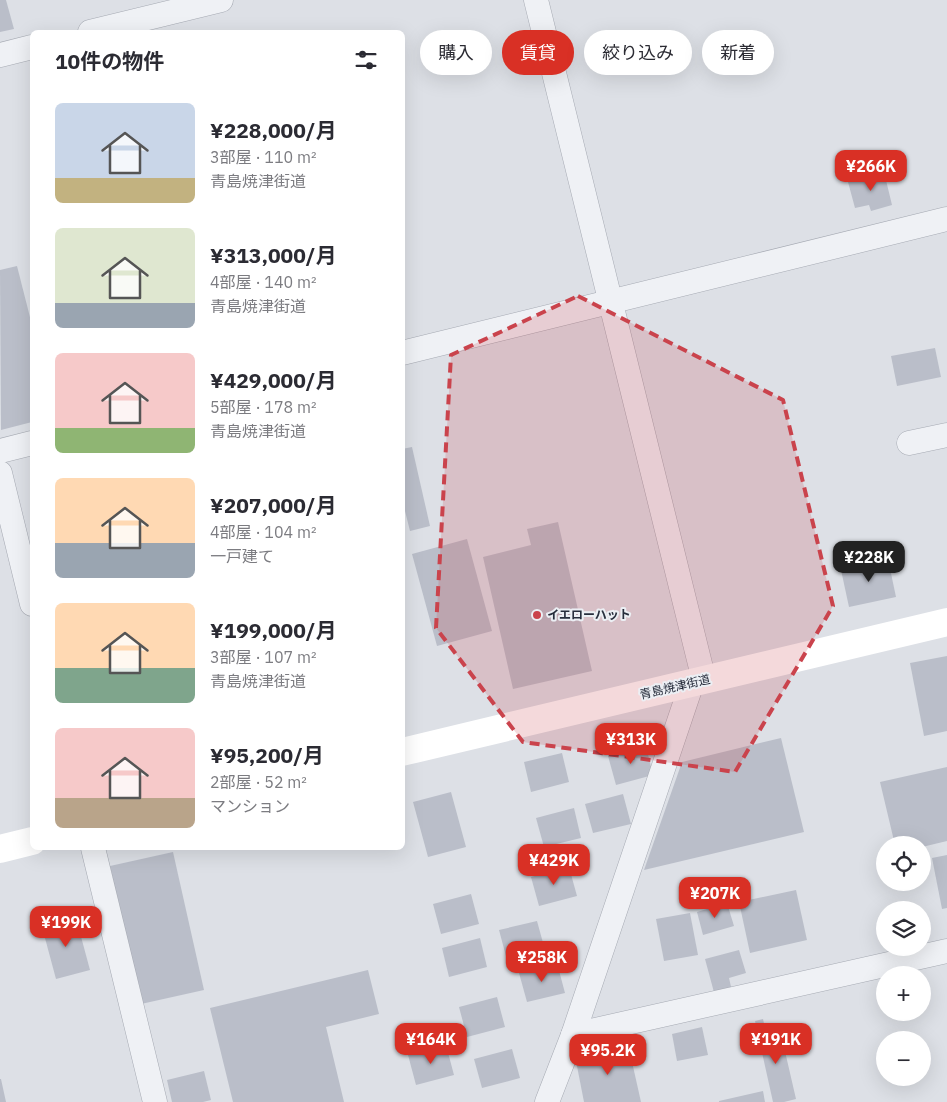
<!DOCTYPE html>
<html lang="ja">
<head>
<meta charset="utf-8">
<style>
	body { margin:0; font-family:"IBM Plex Sans","Noto Sans JP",sans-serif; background:#f7f7f7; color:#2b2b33; height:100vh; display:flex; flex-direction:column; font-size:19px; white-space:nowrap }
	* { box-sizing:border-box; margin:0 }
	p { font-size:16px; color:#7c7c81 }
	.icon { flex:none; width:28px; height:28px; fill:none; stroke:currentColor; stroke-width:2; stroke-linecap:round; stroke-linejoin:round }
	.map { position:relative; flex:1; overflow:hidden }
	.sheet { position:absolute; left:30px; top:30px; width:375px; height:820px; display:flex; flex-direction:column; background:#fff; border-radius:8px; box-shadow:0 5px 20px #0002 }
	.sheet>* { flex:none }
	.top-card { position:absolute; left:420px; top:30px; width:451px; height:45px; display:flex; gap:10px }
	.controls { position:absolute; left:876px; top:836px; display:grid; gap:10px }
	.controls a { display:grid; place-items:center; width:55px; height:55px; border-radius:50%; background:#fff; box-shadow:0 5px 20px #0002; font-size:25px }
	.price { position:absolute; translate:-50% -42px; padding:0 11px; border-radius:10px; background:#d93025; color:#fff; font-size:16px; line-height:32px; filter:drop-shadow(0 1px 2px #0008) }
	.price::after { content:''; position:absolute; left:50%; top:30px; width:15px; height:11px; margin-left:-8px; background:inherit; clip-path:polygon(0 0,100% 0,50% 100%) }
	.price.current { background:#222; color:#fff }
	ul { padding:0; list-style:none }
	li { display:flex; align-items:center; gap:15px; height:125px; padding:0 25px }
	li span { display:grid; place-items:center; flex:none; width:140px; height:100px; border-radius:8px; color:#555 }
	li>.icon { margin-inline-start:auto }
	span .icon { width:60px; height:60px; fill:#fffc; stroke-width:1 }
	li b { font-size:21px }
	h2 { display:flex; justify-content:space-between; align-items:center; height:60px; padding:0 25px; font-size:21px }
	.chip { padding:0 18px; border-radius:22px; background:#fff; box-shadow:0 5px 20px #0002; font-size:18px; line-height:45px }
	.chip.current { background:#d93025; color:#fff }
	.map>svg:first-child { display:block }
</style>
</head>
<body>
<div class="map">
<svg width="947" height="1102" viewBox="0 0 947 1102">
	<rect width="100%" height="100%" fill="#dde0e6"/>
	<!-- building -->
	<g fill="#babec9">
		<path d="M 0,0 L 6,0 L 14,29 L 0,32 Z"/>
		<path d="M 884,172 L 892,205 L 871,211 L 869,205 L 855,208 L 848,182 Z"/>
		<path d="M 17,266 L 32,325 L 32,422 L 1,430 L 0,270 Z"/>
		<path d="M 935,348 L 941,377 L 897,386 L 891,356 Z"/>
		<path d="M 412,447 L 430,526 L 410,531 L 402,499 L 402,449 Z"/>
		<path d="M 558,522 L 592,671 L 513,689 L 483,557 L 531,545 L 527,529 Z"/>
		<path d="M 467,539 L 492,631 L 437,646 L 412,554 Z"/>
		<path d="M 888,559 L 896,597 L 849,607 L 841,570 Z"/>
		<path d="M 947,656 L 947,731 L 924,736 L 910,663 Z"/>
		<path d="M 781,738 L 804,832 L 644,870 L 682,762 Z"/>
		<path d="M 646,746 L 653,775 L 616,785 L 608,756 Z"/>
		<path d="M 562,753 L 569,782 L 531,792 L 524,762 Z"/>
		<path d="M 947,767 L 947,841 L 922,847 L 922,845 L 895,845 L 880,782 Z"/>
		<path d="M 451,792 L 466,847 L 428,857 L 413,802 Z"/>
		<path d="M 623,794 L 631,824 L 593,833 L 585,804 Z"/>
		<path d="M 574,808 L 581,838 L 544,847 L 536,818 Z"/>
		<path d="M 173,852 L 204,990 L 141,1004 L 110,866 Z"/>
		<path d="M 947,855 L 947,908 L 942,909 L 932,858 Z"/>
		<path d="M 569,867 L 577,896 L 539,906 L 531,877 Z"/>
		<path d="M 796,890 L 807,940 L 750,953 L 739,902 Z"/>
		<path d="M 471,894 L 479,924 L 441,934 L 433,904 Z"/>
		<path d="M 727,903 L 734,926 L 703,935 L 697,912 Z"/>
		<path d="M 690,913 L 698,955 L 664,961 L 656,919 Z"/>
		<path d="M 76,918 L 90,970 L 56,979 L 42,927 Z"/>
		<path d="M 537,921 L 545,950 L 507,960 L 499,930 Z"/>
		<path d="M 480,938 L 487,967 L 449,977 L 442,948 Z"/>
		<path d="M 739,950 L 746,973 L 729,978 L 732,991 L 715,996 L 705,959 Z"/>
		<path d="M 557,963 L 565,993 L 527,1002 L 519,973 Z"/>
		<path d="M 368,970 L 379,1014 L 326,1027 L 344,1102 L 233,1102 L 210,1008 Z"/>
		<path d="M 497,997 L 505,1027 L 467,1037 L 459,1007 Z"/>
		<path d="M 763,1019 L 767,1037 L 781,1034 L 796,1099 L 784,1102 L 773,1102 L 755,1021 Z"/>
		<path d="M 702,1027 L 708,1055 L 677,1061 L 672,1034 Z"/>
		<path d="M 628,1044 L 641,1102 L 584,1102 L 575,1056 Z"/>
		<path d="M 446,1045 L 454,1075 L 416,1085 L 408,1055 Z"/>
		<path d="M 512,1049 L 520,1078 L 482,1088 L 474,1059 Z"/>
		<path d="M 204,1071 L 211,1100 L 203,1102 L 172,1102 L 167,1080 Z"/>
		<path d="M 0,1079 L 1,1079 L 6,1102 L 0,1102 Z"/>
		<path d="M 763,1091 L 765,1102 L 719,1102 L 719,1101 Z"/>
	</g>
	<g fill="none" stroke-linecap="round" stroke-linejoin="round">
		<!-- street casing -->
		<g stroke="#a6aab3" stroke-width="25">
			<g id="street">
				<path d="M 536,0 L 704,680"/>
				<path d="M 90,32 L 221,0"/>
				<path d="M 0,55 L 32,47"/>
				<path d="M 402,353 L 947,219"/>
				<path d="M 909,443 L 947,435"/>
				<path d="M 0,451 L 32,443"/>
				<path d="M 0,473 L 32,604"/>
				<path d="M 93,848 L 155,1102"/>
				<path d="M 573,1035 L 947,951"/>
				<path d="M 547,1102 L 573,1035 L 692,683"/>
			</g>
		</g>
		<!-- street -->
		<use href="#street" stroke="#eff1f5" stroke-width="24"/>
		<!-- secondary -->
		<g stroke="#fff" stroke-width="28">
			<path d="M 402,752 L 947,622"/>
			<path d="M 0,849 L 32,841"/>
		</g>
	</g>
	<!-- marked area -->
	<path fill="#ca434c" fill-opacity="0.2" stroke="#ca434c" stroke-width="4" stroke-dasharray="10 6" stroke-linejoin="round" d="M 578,296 L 783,400 L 833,606 L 735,772 L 523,742 L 436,628 L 451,355 Z"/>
	<!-- markers -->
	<circle fill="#ca434c" stroke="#eceff4" stroke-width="2" cx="537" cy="615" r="5"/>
	<g text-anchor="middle" stroke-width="4" stroke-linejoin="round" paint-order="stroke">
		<!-- poi labels -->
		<g font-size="12" font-weight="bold" fill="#272d3c" stroke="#eceff4" text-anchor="start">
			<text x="547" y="619">イエローハット</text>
		</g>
		<!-- street labels -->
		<g font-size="12" fill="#272d3c" stroke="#eceff4">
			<text transform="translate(675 687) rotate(-13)" y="4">青島焼津街道</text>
		</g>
	</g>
</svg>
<div class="controls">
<a><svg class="icon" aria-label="locate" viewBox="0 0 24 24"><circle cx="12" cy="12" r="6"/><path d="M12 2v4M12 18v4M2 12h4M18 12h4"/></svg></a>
<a><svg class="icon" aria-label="layers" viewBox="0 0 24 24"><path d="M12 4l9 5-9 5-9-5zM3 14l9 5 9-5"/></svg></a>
<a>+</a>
<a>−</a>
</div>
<b class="price" style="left:871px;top:192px">¥266K</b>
<b class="price current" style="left:869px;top:583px">¥228K</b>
<b class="price" style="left:631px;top:765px">¥313K</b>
<b class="price" style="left:554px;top:886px">¥429K</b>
<b class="price" style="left:715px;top:919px">¥207K</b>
<b class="price" style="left:66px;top:948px">¥199K</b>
<b class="price" style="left:542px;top:983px">¥258K</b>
<b class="price" style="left:431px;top:1065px">¥164K</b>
<b class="price" style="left:776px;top:1065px">¥191K</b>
<b class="price" style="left:608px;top:1076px">¥95.2K</b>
<div class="top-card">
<a class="chip">購入</a>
<a class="chip current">賃貸</a>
<a class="chip">絞り込み</a>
<a class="chip">新着</a>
</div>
<section class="sheet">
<h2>10件の物件<svg class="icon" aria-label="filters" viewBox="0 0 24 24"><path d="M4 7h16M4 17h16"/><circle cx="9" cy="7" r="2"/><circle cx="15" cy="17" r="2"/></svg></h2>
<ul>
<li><span style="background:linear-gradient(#c9d6e8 75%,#c2b280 0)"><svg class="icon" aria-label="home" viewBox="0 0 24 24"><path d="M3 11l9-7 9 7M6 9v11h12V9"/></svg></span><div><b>¥228,000/月</b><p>3部屋 · 110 m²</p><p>青島焼津街道</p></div></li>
<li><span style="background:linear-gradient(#dfe7d0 75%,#9aa5b1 0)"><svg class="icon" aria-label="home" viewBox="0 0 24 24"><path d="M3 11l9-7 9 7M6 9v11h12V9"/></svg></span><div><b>¥313,000/月</b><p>4部屋 · 140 m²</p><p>青島焼津街道</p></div></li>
<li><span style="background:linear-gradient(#f6c9c9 75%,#8fb573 0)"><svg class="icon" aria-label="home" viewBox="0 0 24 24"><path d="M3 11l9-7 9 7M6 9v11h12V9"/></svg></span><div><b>¥429,000/月</b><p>5部屋 · 178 m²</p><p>青島焼津街道</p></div></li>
<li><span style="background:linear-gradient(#ffd9b3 65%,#9aa5b1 0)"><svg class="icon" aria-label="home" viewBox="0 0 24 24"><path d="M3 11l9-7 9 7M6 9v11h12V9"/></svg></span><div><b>¥207,000/月</b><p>4部屋 · 104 m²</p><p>一戸建て</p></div></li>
<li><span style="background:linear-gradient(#ffd9b3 65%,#7fa58c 0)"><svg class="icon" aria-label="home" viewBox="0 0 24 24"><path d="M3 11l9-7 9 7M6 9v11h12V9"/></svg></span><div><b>¥199,000/月</b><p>3部屋 · 107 m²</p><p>青島焼津街道</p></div></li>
<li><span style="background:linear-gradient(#f6c9c9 70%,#b9a48a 0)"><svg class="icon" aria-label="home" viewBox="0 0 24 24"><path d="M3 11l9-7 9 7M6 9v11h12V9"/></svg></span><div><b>¥95,200/月</b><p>2部屋 · 52 m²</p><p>マンション</p></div></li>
</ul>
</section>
</div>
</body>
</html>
